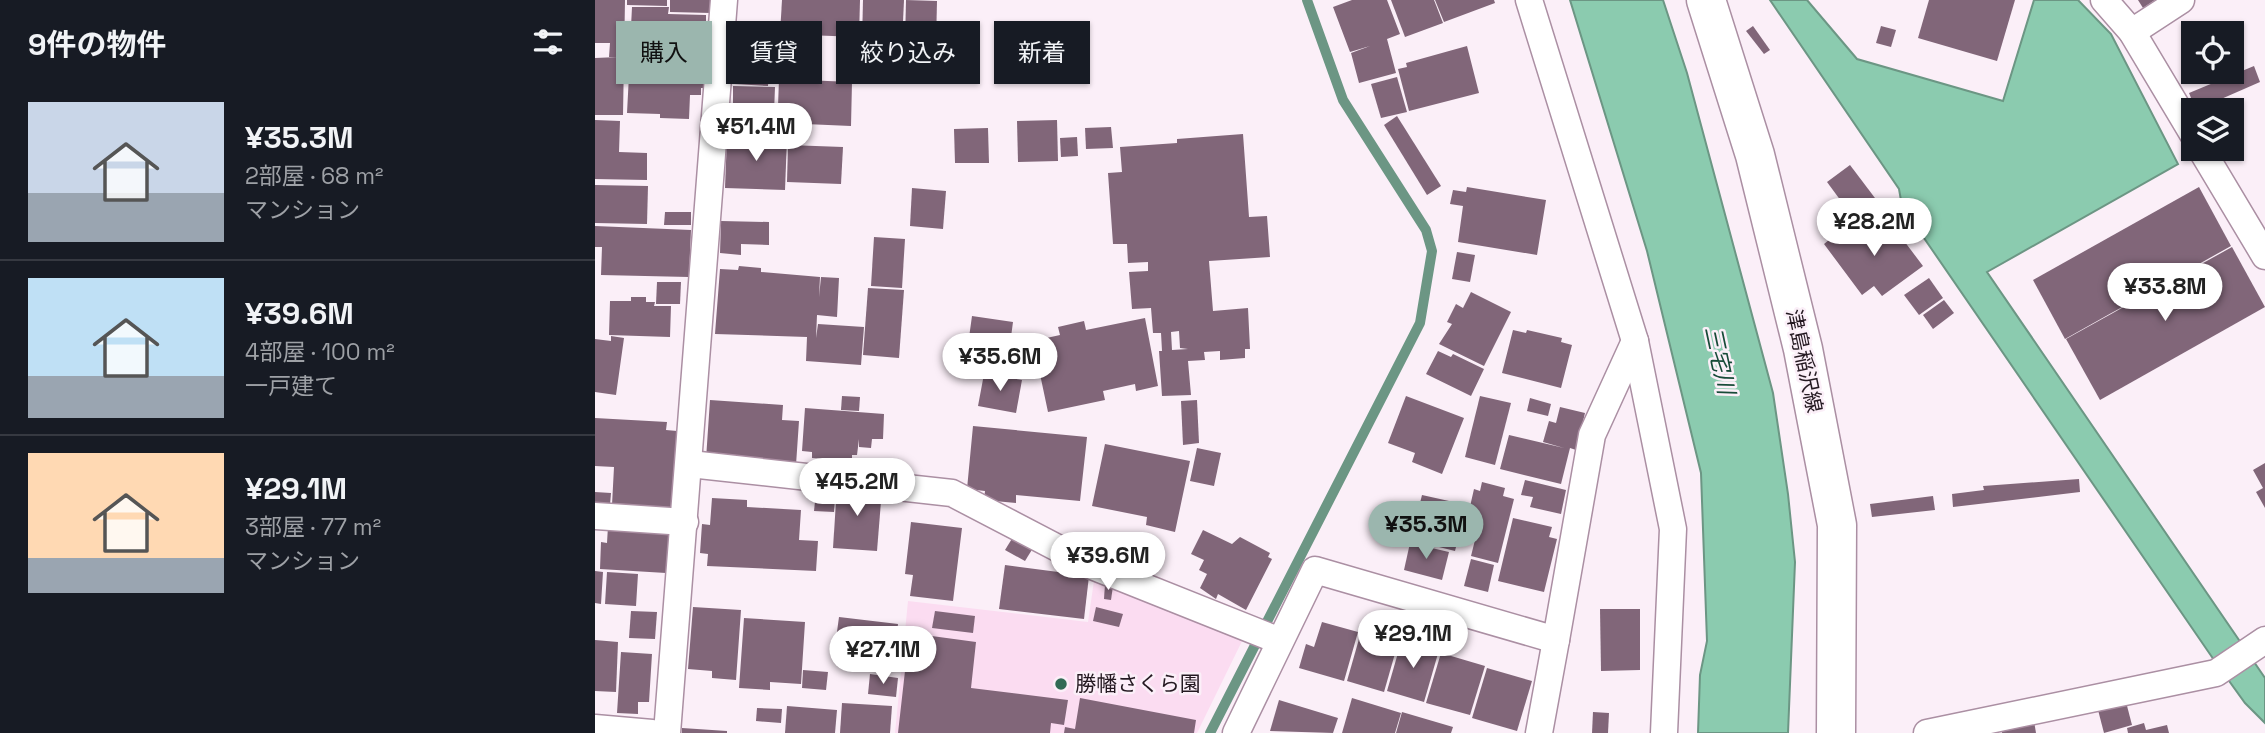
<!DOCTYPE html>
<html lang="ja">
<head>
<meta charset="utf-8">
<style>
	body { margin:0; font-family:"Space Grotesk","Noto Sans JP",sans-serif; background:#242831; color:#f1f3f6; height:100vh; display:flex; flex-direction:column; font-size:26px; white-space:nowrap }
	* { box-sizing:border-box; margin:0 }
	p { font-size:23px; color:#9ea1a6 }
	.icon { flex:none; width:38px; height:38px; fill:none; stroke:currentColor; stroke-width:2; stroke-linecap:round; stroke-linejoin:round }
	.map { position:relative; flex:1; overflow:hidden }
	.side { display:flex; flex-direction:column; background:#171b24; width:595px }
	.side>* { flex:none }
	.top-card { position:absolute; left:21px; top:21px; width:665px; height:63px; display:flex; gap:14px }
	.tools { position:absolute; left:1586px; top:21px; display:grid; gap:14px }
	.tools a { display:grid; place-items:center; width:63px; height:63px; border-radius:0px; background:#171b24; box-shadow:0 2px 5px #0004; font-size:35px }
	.price { position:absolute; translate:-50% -60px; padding:0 16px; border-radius:24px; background:#fff; color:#222; font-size:23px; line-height:46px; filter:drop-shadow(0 2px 4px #0008) }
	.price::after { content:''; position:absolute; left:50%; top:42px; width:21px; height:16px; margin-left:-10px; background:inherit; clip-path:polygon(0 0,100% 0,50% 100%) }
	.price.on { background:#9bb6ae; color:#111 }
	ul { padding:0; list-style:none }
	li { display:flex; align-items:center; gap:21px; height:175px; padding:0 28px }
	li+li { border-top:2px solid #363941 }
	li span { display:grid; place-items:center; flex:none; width:196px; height:140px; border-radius:0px; color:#555 }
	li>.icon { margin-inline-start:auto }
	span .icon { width:84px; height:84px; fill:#fffc; stroke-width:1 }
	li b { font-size:30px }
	h2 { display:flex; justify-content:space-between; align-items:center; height:84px; padding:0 28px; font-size:30px }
	.chip { padding:0 24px; border-radius:0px; background:#171b24; box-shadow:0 2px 5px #0004; font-size:24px; line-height:63px }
	.chip.on { background:#9bb6ae; color:#111 }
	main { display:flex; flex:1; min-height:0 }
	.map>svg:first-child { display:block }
</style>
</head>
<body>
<main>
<section class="side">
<h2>9件の物件<svg class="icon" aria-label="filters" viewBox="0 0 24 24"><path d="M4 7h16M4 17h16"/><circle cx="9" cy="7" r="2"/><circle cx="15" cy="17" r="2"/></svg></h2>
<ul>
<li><span style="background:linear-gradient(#c9d6e8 65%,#9aa5b1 0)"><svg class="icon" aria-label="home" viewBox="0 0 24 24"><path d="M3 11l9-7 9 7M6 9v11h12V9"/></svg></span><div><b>¥35.3M</b><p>2部屋 · 68 m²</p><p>マンション</p></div></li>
<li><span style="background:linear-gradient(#bfe0f5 70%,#9aa5b1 0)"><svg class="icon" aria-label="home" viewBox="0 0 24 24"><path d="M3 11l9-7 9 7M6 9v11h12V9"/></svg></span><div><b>¥39.6M</b><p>4部屋 · 100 m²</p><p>一戸建て</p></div></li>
<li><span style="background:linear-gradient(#ffd9b3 75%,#9aa5b1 0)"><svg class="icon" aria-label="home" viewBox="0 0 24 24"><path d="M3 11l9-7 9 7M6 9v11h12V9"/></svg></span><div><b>¥29.1M</b><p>3部屋 · 77 m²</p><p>マンション</p></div></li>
</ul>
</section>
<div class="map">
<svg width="1670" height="733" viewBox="0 0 1670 733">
	<rect width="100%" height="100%" fill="#fbeff8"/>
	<!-- built -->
	<path fill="#fbdcf1" d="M 500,574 L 650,635 L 602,733 L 300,733 L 313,601 L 493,622 Z"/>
	<!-- water -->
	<g fill="#8bcbaf" stroke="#6c9684" stroke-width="2">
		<path d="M 975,0 L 1068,0 L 1092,73 L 1178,393 L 1193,494 L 1200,562 L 1193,733 L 1103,733 L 1105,675 L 1112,641 L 1106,473 L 1052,251 Z"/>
		<path d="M 1175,0 L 1212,0 L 1262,59 L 1408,101 L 1439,0 L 1483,0 L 1516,34 L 1583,164 L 1392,272 L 1670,678 L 1670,723 L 1650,703 L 1619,660 L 1307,206 L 1304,189 Z"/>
	</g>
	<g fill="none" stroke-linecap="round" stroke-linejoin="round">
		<!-- stream -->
		<path stroke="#6c9684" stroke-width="10" d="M 615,733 L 825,323 L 837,251 L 831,230 L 748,100 L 712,0"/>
	</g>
	<!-- building -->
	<g fill="#816679" fill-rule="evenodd">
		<path d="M 0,0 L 30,0 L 28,115 L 0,115 L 0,58 L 23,57 L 14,57 L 15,43 L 0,43 Z"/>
		<path d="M 32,0 L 72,0 L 72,6 L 32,5 Z"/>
		<path d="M 75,0 L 116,0 L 116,13 L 75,12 Z"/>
		<path d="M 187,0 L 265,0 L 264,37 L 185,34 Z"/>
		<path d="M 268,0 L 309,0 L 307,43 L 267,42 Z"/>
		<path d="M 311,0 L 342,1 L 341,44 L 310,43 Z"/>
		<path d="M 757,0 L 792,0 L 805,34 L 792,39 L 801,73 L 764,83 L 756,53 L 775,46 L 755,52 L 738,7 Z"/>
		<path d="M 796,0 L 839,0 L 848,23 L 810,37 Z"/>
		<path d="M 840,0 L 899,0 L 900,3 L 849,22 Z"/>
		<path d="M 1334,0 L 1420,0 L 1402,61 L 1323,38 Z"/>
		<path d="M 1543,0 L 1560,0 L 1548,8 Z"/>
		<path d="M 37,7 L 74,7 L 73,14 L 111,15 L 111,48 L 43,47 L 43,27 L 36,27 Z"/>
		<path d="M 1158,26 L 1175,50 L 1169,54 L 1151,31 Z"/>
		<path d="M 1286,26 L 1301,30 L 1296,47 L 1281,43 Z"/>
		<path d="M 140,31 L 181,32 L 181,37 L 188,38 L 187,71 L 139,69 Z"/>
		<path d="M 190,40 L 211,41 L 210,72 L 188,71 Z"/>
		<path d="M 872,46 L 884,93 L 814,111 L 803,69 L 812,67 L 811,63 Z"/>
		<path d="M 72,50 L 110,51 L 109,88 L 106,88 L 106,95 L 95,95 L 94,119 L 65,118 L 65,114 L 32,113 L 34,75 L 38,75 L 38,71 L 72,72 Z"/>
		<path d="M 1659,66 L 1665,82 L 1601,110 L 1594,93 Z"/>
		<path d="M 139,71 L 174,72 L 173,86 L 139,84 Z"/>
		<path d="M 802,77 L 812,112 L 786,118 L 776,84 Z"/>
		<path d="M 184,79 L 257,82 L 256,126 L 210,124 L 210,136 L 182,134 Z"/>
		<path d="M 138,86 L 180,87 L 179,113 L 174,113 L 174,130 L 138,128 Z"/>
		<path d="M 802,116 L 846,186 L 832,195 L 789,125 Z"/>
		<path d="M 0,120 L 25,121 L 24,152 L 52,153 L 52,180 L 0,179 Z"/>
		<path d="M 462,120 L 463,161 L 423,162 L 422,121 Z"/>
		<path d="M 516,127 L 518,148 L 491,149 L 490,128 Z"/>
		<path d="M 393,128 L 394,163 L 360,163 L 359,129 Z"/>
		<path d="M 648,134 L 654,217 L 672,216 L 675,257 L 614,261 L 618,311 L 653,308 L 655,349 L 650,349 L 650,358 L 625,360 L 625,351 L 609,352 L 610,360 L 593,361 L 596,395 L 567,396 L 564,351 L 567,351 L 566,333 L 558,333 L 556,308 L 537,309 L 534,272 L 553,271 L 553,262 L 533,263 L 532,244 L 518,244 L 513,173 L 527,172 L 525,147 L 582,143 L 582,139 ZM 584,331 L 585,348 L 593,349 L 577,350 L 576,332 Z"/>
		<path d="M 132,136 L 192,138 L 190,190 L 130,188 Z"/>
		<path d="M 482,137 L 483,156 L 466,157 L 465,138 Z"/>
		<path d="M 193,145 L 248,147 L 246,184 L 192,182 Z"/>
		<path d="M 1255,165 L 1283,202 L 1260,220 L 1232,182 Z"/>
		<path d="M 0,185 L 53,186 L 52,224 L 0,223 Z"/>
		<path d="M 872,187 L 951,200 L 942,255 L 863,242 L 868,206 L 855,204 L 858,190 L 871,192 Z"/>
		<path d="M 1604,187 L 1636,246 L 1470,339 L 1438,280 Z"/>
		<path d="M 317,188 L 351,191 L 348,229 L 315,226 Z"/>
		<path d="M 70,212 L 96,212 L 96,225 L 69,225 Z"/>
		<path d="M 126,221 L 174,222 L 174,245 L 146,244 L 146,255 L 125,253 Z"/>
		<path d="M 1294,221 L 1328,266 L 1287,296 L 1279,286 L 1267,295 L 1229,244 L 1246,230 L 1250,235 L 1261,228 L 1269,239 Z"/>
		<path d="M 0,226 L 96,230 L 94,277 L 6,275 L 7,247 L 0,247 Z"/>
		<path d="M 279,237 L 310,239 L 307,288 L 276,286 Z"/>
		<path d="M 1637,247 L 1670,307 L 1505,400 L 1471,339 Z"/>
		<path d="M 862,252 L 880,255 L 875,282 L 857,279 Z"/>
		<path d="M 144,266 L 166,268 L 166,272 L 225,277 L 224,297 L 226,277 L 244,278 L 242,317 L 222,315 L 221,338 L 223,324 L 269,327 L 266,365 L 211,361 L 212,337 L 120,334 L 125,269 L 143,270 Z"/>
		<path d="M 1334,278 L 1348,298 L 1324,315 L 1309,295 Z"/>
		<path d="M 62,282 L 86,282 L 85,304 L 61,304 Z"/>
		<path d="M 273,288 L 309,290 L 304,358 L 268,355 Z"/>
		<path d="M 876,292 L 916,312 L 889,366 L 844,344 L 857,324 L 852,322 L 861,304 L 868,308 Z"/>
		<path d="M 36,297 L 51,297 L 51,302 L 60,302 L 59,306 L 76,306 L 75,337 L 14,335 L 15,301 L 36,301 Z"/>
		<path d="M 1349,300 L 1359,313 L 1338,329 L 1328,315 Z"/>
		<path d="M 377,316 L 418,322 L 416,337 L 423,338 L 420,351 L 413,350 L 412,359 L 372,352 Z"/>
		<path d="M 550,318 L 563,386 L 541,391 L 540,384 L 508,391 L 510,400 L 453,412 L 438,341 L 465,335 L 463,327 L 489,321 L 491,330 Z"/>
		<path d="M 918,330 L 931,333 L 932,330 L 967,338 L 966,342 L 977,345 L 966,388 L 907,373 Z"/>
		<path d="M 16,336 L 29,338 L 21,395 L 0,392 L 0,339 L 16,341 Z"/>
		<path d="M 843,351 L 856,357 L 858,354 L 889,369 L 876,396 L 831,374 Z"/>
		<path d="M 389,374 L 427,380 L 421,413 L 383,406 Z"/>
		<path d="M 247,396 L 265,397 L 264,411 L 246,410 Z"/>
		<path d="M 811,396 L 869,418 L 847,474 L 817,462 L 820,453 L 793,443 Z"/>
		<path d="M 885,396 L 916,403 L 900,465 L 870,457 Z"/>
		<path d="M 935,398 L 956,404 L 953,416 L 932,411 Z"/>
		<path d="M 115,400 L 188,405 L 187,420 L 204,421 L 201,465 L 111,459 Z"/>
		<path d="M 602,400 L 604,443 L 588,445 L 586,401 Z"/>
		<path d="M 965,407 L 990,413 L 981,450 L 975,448 L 966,484 L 905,469 L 914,435 L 969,448 L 948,442 L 954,421 L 961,423 Z"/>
		<path d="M 210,408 L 289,414 L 288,439 L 277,439 L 276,448 L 264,447 L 264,439 L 262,455 L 257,455 L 257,461 L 217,458 L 217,452 L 207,451 Z"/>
		<path d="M 0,418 L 72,422 L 71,430 L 82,431 L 77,509 L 17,505 L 19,467 L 0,466 Z"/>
		<path d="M 378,426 L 492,437 L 485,501 L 421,495 L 421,503 L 389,500 L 390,491 L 372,489 Z"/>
		<path d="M 510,444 L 595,461 L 580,532 L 551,525 L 552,517 L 497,506 Z"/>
		<path d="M 602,448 L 626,453 L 619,486 L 595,481 Z"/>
		<path d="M 1670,463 L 1670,508 L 1661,492 L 1668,488 L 1658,470 Z"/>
		<path d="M 1484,479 L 1485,492 L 1358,507 L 1357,494 L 1389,490 L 1388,486 Z"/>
		<path d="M 930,480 L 971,490 L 966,514 L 935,507 L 938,497 L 926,495 Z"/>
		<path d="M 887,482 L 910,488 L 908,496 L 919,499 L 903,563 L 876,556 L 881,536 L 869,533 L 879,489 L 885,491 Z"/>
		<path d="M 222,483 L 241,484 L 239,512 L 219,511 Z"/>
		<path d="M 242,486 L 287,489 L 282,551 L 238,548 Z"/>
		<path d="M 0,492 L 16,493 L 15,505 L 0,504 Z"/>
		<path d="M 827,495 L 872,505 L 860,551 L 816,540 Z"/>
		<path d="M 1338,496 L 1340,510 L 1277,517 L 1275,504 Z"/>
		<path d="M 117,498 L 152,500 L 152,507 L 206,510 L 204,540 L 223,541 L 221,571 L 112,566 L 113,554 L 105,553 L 107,524 L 115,525 Z"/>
		<path d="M 918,518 L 957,527 L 954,537 L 962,539 L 949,592 L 903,581 Z"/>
		<path d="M 316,522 L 367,528 L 358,601 L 315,596 L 318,575 L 310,574 Z"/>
		<path d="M 13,526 L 74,530 L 71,573 L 5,569 L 6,542 L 12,543 Z"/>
		<path d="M 608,530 L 637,544 L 645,537 L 675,553 L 673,557 L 677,559 L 651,610 L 623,594 L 621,599 L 605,588 L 612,574 L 604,570 L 609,560 L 596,554 Z"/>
		<path d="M 418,537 L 438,548 L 430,561 L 410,550 Z"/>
		<path d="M 815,543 L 854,552 L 847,580 L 809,570 Z"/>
		<path d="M 876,559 L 899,565 L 893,592 L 869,586 Z"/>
		<path d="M 410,565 L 494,576 L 489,619 L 404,609 Z"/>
		<path d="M 0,571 L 8,572 L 6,604 L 0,603 Z"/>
		<path d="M 12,572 L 43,574 L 41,606 L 10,604 Z"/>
		<path d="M 510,584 L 518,586 L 516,600 L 509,599 Z"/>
		<path d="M 98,607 L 146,610 L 141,680 L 117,678 L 117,671 L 93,669 Z"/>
		<path d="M 501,607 L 528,614 L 524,627 L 498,621 Z"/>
		<path d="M 1005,609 L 1045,609 L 1045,670 L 1006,671 Z"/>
		<path d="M 36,611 L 62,612 L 60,639 L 34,638 Z"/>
		<path d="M 340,611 L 380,616 L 378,633 L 337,628 Z"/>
		<path d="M 244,617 L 303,624 L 298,669 L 283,667 L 283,672 L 266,670 L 267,665 L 238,661 Z"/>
		<path d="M 149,618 L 210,622 L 206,684 L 175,682 L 175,690 L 144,688 Z"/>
		<path d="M 727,622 L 763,632 L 749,681 L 704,668 L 711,644 L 719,647 Z"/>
		<path d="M 768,625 L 805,636 L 789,692 L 752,681 Z"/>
		<path d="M 322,634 L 381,642 L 376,688 L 473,700 L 469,725 L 456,723 L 455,733 L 303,733 L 310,671 L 317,672 Z"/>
		<path d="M 807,639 L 844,650 L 829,702 L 792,691 Z"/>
		<path d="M 0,640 L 23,642 L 21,692 L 0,691 Z"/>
		<path d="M 26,652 L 57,654 L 54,702 L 43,702 L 43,714 L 22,713 Z"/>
		<path d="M 846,653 L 890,666 L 875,715 L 831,703 Z"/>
		<path d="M 892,668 L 937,681 L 922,731 L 877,718 Z"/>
		<path d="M 208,670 L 233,672 L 231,690 L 207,688 Z"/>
		<path d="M 275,674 L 303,678 L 301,697 L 273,694 Z"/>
		<path d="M 485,698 L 601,720 L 599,733 L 469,733 L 470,727 L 480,729 Z"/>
		<path d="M 757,698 L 806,713 L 800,733 L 747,733 Z"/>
		<path d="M 684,700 L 743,718 L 738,733 L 675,731 Z"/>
		<path d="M 1531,702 L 1537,725 L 1509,733 L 1503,710 Z"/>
		<path d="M 247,703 L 297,706 L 295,733 L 245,733 Z"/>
		<path d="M 192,706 L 242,710 L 240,733 L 190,733 Z"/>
		<path d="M 162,708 L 187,709 L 186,723 L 161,721 Z"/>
		<path d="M 807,712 L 858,727 L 856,733 L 801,733 Z"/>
		<path d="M 998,712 L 1014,713 L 1013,733 L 997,733 Z"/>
		<path d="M 1439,721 L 1441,733 L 1407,733 L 1406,728 Z"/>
		<path d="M 1549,723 L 1551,730 L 1572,725 L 1574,733 L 1533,733 L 1532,728 Z"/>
		<path d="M 87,728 L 132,731 L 132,733 L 87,733 Z"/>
	</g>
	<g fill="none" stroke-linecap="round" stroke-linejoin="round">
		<!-- street casing -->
		<g stroke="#ab8fa3" stroke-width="29">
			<g id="street">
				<path d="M 934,0 L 1040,341 L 1078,529 L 1069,733"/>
				<path d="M 1509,0 L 1537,32 L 1598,134"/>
				<path d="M 1537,32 L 1586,0"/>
				<path d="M 1606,149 L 1670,256"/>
				<path d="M 95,464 L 357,493 L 497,566 L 685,641"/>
				<path d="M 0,516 L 90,522"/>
				<path d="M 0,728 L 57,733"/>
				<path d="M 72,733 L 129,0"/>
				<path d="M 641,733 L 720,570 L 961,640 L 997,435 L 1040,341"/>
				<path d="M 944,733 L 961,640"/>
				<path d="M 1332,733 L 1621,673 L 1670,640"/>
			</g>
		</g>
		<!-- secondary casing -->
		<g stroke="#ab8fa3" stroke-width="41">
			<path id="secondary" d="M 1111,0 L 1160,155 L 1208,349 L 1242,525 L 1241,733"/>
		</g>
		<!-- street -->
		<use href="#street" stroke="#fff" stroke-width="26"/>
		<!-- secondary -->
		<use href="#secondary" stroke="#fff" stroke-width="38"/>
	</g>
	<!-- markers -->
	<circle fill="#316b55" stroke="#fbeff8" stroke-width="2.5" cx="466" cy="684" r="7"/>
	<g text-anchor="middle" stroke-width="5" stroke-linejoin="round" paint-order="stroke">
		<!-- street labels -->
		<g font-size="21" fill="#241921" stroke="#fbeff8">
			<text transform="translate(1209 361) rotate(78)" y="7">津島稲沢線</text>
		</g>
		<!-- poi labels -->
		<g font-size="21" fill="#241921" stroke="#fbeff8" text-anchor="start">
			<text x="480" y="691">勝幡さくら園</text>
		</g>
		<!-- water labels -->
		<g font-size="23" font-style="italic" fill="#174b38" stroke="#fbeff8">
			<text transform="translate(1125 360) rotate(78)" y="8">三宅川</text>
		</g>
	</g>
</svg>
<div class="tools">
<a><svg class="icon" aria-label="locate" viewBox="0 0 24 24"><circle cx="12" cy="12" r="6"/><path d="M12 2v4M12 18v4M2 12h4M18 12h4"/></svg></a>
<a><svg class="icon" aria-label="layers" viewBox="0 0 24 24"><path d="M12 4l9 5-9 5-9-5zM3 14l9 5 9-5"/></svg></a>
</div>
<b class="price" style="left:161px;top:163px">¥51.4M</b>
<b class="price" style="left:1279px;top:258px">¥28.2M</b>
<b class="price" style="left:1570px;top:323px">¥33.8M</b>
<b class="price" style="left:405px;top:393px">¥35.6M</b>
<b class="price" style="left:262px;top:518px">¥45.2M</b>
<b class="price on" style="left:831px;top:561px">¥35.3M</b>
<b class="price" style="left:513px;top:592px">¥39.6M</b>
<b class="price" style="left:818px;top:670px">¥29.1M</b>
<b class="price" style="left:288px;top:686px">¥27.1M</b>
<div class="top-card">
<a class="chip on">購入</a>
<a class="chip">賃貸</a>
<a class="chip">絞り込み</a>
<a class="chip">新着</a>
</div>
</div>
</main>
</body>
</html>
